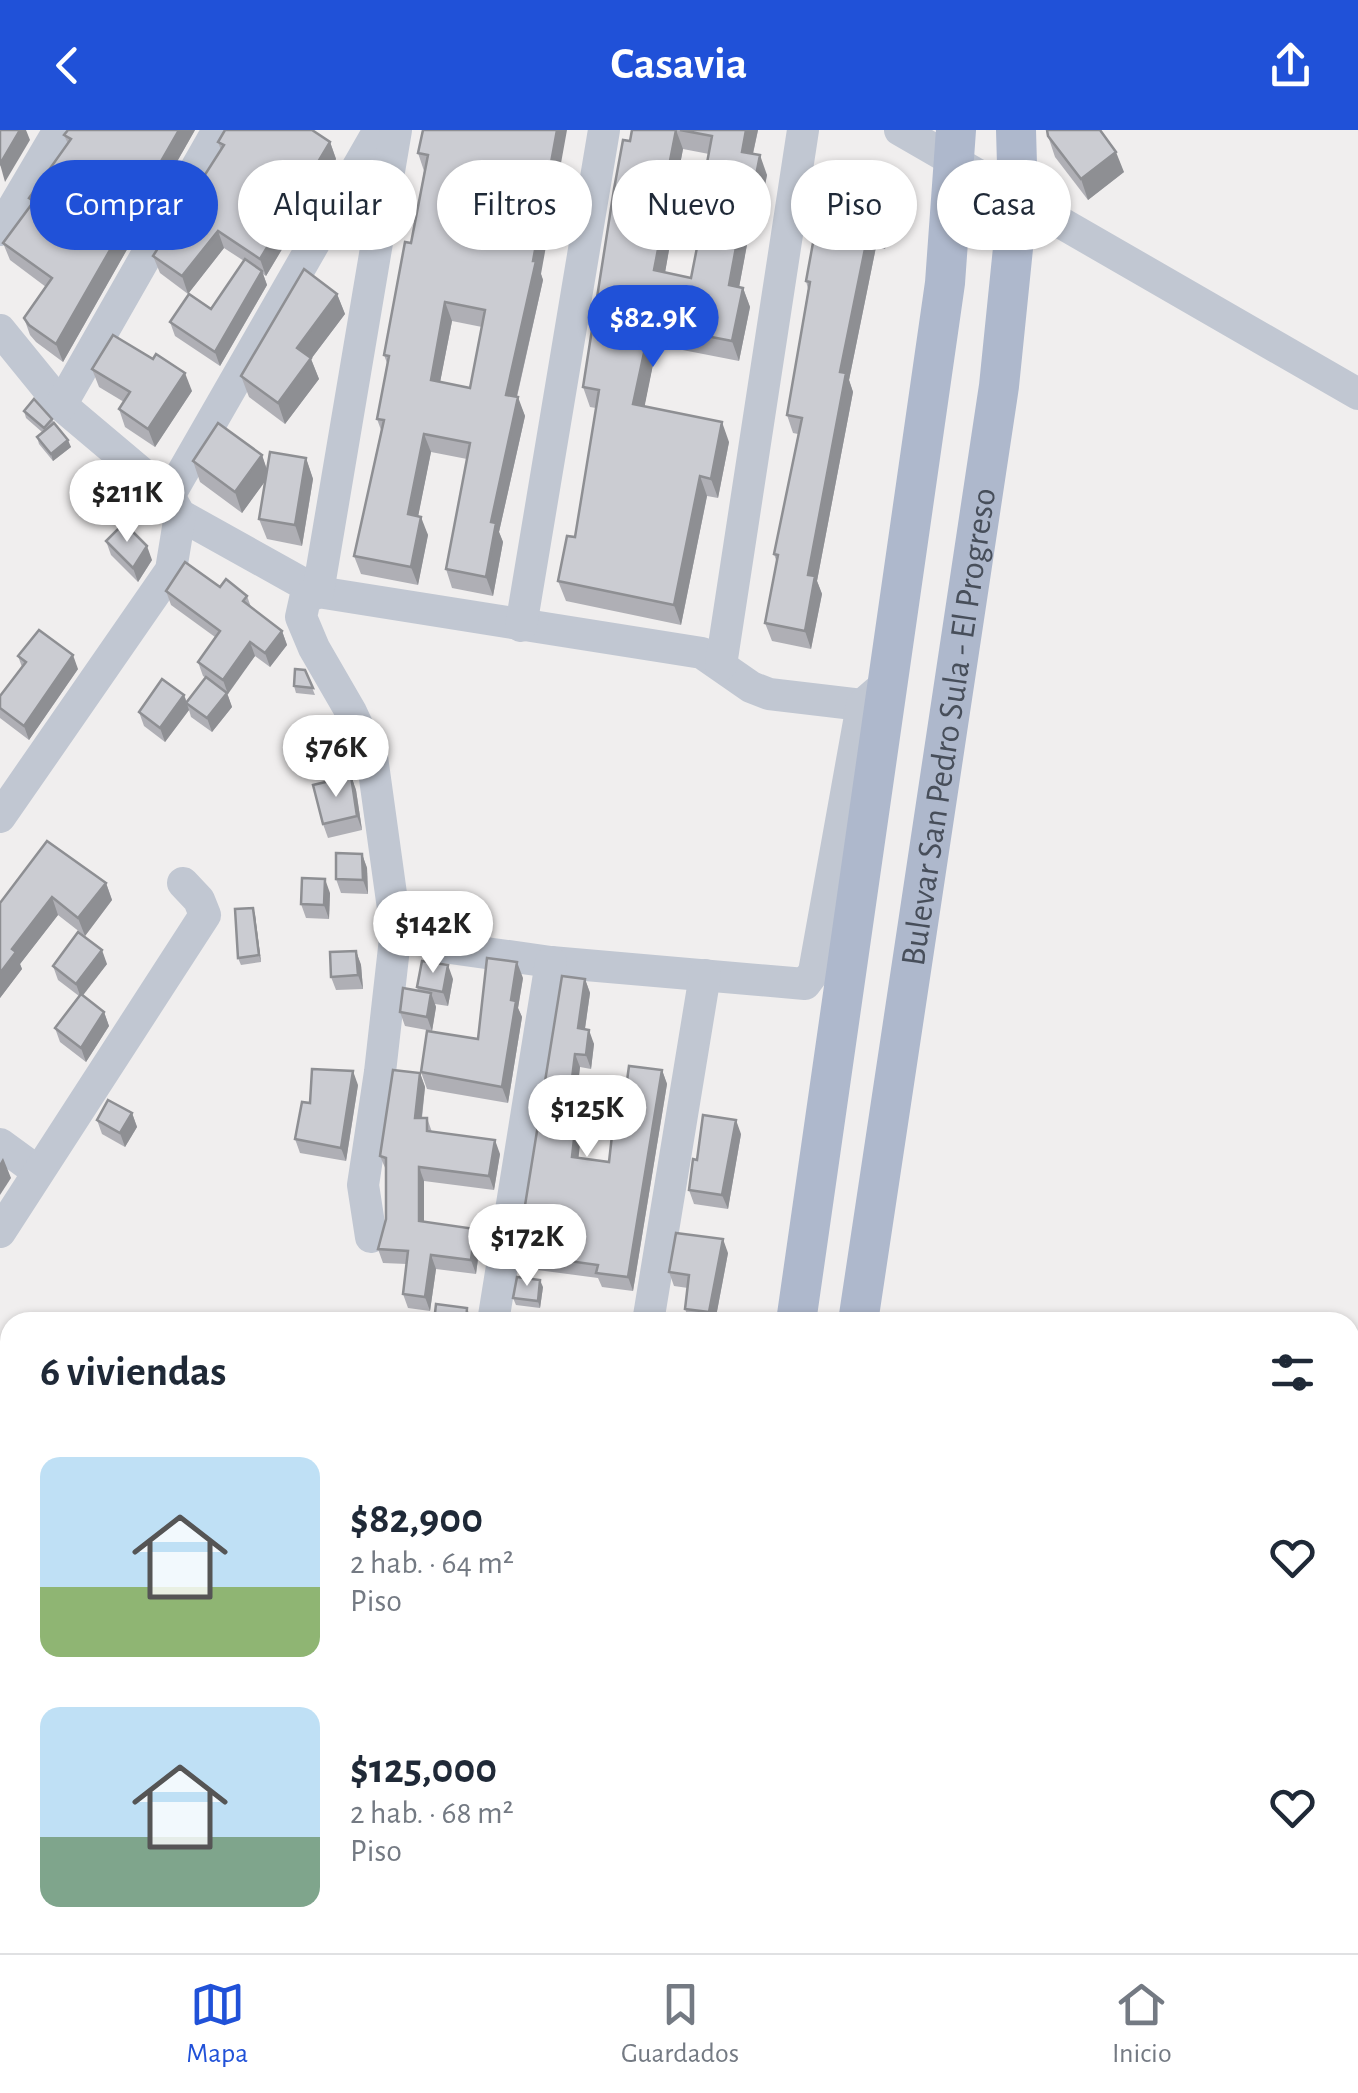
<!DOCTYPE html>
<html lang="es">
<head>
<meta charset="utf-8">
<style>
	body { margin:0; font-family:"Alegreya Sans",sans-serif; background:#f6f6f7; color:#1f2937; height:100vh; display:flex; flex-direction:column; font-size:38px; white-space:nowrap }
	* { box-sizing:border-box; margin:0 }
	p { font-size:32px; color:#747a83 }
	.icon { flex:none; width:55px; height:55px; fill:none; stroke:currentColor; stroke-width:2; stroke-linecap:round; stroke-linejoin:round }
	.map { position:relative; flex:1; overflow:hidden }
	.details { position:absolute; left:0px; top:1182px; width:1360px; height:642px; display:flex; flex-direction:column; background:#fff; border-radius:30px 30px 0 0; box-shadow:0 2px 8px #0004 }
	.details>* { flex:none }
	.guide { position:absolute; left:30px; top:30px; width:1300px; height:90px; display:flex; gap:20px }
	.price { position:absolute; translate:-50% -85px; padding:0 22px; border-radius:35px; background:#fff; color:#222; font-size:32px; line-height:65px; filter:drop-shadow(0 2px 5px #0008) }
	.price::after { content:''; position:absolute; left:50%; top:60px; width:30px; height:22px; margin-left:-15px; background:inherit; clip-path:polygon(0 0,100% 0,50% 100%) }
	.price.active { background:#2051d8; color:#fff }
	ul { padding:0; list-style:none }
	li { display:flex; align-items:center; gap:30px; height:250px; padding:0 40px }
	li span { display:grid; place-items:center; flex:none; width:280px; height:200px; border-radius:20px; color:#555 }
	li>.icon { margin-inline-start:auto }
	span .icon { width:120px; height:120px; fill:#fffc; stroke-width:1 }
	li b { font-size:42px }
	h2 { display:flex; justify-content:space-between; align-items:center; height:120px; padding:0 40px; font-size:42px }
	.chip { padding:0 35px; border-radius:45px; background:#fff; box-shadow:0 2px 8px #0004; font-size:35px; line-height:90px }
	.chip.active { background:#2051d8; color:#fff }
	header { display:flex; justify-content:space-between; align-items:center; height:130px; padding:0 40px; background:#2051d8; color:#fff; font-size:45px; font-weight:600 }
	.menu { display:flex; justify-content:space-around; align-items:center; height:140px; border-top:2px solid #e0e1e3; background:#fff; font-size:28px; color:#747a83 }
	.menu a { display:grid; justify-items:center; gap:5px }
	.menu .active { color:#2051d8 }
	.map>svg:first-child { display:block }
</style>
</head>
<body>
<header><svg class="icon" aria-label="back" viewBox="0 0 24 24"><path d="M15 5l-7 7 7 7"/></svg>Casavia<svg class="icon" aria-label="share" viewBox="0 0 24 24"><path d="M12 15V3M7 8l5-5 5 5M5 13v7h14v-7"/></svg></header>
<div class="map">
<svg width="1358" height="1823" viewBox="0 0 1358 1823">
	<rect width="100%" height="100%" fill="#f0eeee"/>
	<!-- water -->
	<path fill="#8cc5e8" d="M 10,1782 L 10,1815 L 255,1815 L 266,1823 L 0,1823 L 0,1784 Z"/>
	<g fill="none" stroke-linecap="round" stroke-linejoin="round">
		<!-- minor -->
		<g stroke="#c1c7d2" stroke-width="32">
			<path d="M 900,0 L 1358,264"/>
			<path d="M 0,100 L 59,0"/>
			<path d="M 0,200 L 61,275 L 169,366 L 180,385 L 318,462 L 702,523 L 751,557 L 769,564 L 862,575"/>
			<path d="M 61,275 L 218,0"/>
			<path d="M 169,366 L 379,0"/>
			<path d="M 521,496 L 604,0"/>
			<path d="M 721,535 L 803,0"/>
			<path d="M 0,687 L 171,440 L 180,385"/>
			<path d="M 396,800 L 443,817 L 551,832 L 805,854 L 814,842 L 862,575 L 877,562"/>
			<path d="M 0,1014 L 37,1041"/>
			<path d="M 0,1102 L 205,785 L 199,770 L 183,753"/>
			<path d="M 371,1107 L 363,1055 L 380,942 L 396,800 L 372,627 L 351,582 L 314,518 L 301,487 L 305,469 L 318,462 L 396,0"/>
			<path d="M 493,1192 L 551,832"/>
			<path d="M 648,1192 L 705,845"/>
			<path d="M 1350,1260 L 1358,1249"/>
			<path d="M 0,1485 L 10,1492"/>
			<path d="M 0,1595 L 10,1599"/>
			<path d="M 603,1815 L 639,1823"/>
		</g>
		<!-- major -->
		<g stroke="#aeb8cc" stroke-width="40">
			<path d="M 796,1192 L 945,153 L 956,0"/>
			<path id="s1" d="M 858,1192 L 999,256 L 1018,69 L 1016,0"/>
			<path d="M 705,1823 L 707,1815"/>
			<path d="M 762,1823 L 763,1815"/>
		</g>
	</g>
	<!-- wall -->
	<g fill="#afafb5" fill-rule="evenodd">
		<path d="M 195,0 L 63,232 L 36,212 L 30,205 L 24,188 L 46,157 L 10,130 L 3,113 L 31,74 L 29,68 L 68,14 L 64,5 Z"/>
		<path d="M 423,0 L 541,144 L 543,150 L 517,267 L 525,286 L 499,402 L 503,412 L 493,466 L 452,458 L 446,439 L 467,329 L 431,322 L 418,386 L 428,405 L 418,455 L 361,444 L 354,426 L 381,300 L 377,289 L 387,233 L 384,225 L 411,113 L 424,41 L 418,23 ZM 452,191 L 482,197 L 470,258 L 440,252 Z"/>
		<path d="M 632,0 L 758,0 L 753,24 L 767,45 L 755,105 L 749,104 L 739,157 L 743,158 L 750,177 L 739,231 L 657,215 L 644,277 L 729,312 L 718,368 L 707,366 L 681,495 L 566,471 L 558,451 L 575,407 L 596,278 L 590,277 L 583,257 ZM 683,19 L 709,24 L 699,76 L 703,86 L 691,148 L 665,142 L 672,103 L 669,92 Z"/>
		<path d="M 1048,6 L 1124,42 L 1088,70 L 1055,27 Z"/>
		<path d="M 218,12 L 330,12 L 336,29 L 266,146 L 263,144 L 267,155 L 220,236 L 175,206 L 170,192 L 211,179 L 244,131 L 224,118 L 188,164 L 160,143 L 153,126 L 221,20 Z"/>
		<path d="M 895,64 L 885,119 L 876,117 L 849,250 L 853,262 L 817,451 L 822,464 L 811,519 L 772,511 L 765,493 L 777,433 L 774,424 L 798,304 L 793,303 L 787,285 L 808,159 L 806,151 L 821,103 Z"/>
		<path d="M 337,164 L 345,184 L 311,229 L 319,249 L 285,294 L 249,267 L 241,246 Z"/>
		<path d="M 92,239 L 192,261 L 155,317 L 125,297 L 119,279 L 124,272 L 99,257 Z"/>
		<path d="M 24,281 L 52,289 L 71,317 L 53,331 L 39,314 L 37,307 L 42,302 L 26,288 Z"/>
		<path d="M 262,325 L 267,340 L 306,328 L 313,349 L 302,416 L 267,409 L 259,389 L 265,351 L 242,383 L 200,352 L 193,331 Z"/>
		<path d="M 106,411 L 152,430 L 138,452 L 111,425 Z"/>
		<path d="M 166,461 L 247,466 L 251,477 L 282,501 L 287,515 L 270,537 L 255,526 L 227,563 L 232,577 L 212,602 L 191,587 L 189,580 L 165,612 L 144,596 L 139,582 L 184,565 L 187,572 L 206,548 L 203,546 L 198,532 L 215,507 L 171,475 Z"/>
		<path d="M 18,526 L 78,539 L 29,610 L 0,588 L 0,566 L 22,537 Z"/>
		<path d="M 305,540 L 315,565 L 296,563 L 294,556 Z"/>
		<path d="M 327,595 L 330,602 L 332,625 L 314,626 L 312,619 Z"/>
		<path d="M 351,646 L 356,660 L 362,700 L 328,708 L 323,694 Z"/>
		<path d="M 362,724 L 367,738 L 368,764 L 341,763 L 336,749 Z"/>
		<path d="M 106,753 L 112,770 L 85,806 L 58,785 L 20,834 L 22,839 L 0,868 L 0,773 Z"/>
		<path d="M 330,763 L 329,789 L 306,788 L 301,774 Z"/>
		<path d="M 253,778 L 255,785 L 261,832 L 241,835 L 238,828 Z"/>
		<path d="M 356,821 L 361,835 L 363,859 L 336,860 L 331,847 Z"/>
		<path d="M 107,834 L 82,865 L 104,882 L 109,896 L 86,932 L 60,912 L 55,898 L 79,866 L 58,850 L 53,836 Z"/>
		<path d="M 523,848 L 518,878 L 522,887 L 508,973 L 427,959 L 421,942 L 478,909 Z"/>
		<path d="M 453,849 L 448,876 L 435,874 L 436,877 L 432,901 L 405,896 L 400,882 L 418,861 L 417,857 Z"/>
		<path d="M 585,849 L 590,863 L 585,899 L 594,914 L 591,939 L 580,937 L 575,982 L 582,996 L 578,1028 L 609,1032 L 623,980 L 662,940 L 667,954 L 633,1161 L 602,1157 L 598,1148 L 530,1139 L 525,1125 L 527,1108 L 522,1094 Z"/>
		<path d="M 420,943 L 425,957 L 422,988 L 427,988 L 432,1002 L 500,1024 L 494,1060 L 424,1051 L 424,1092 L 475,1099 L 480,1113 L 476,1144 L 436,1139 L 430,1181 L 408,1178 L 403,1164 L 407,1134 L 383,1133 L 378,1119 L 386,1089 L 386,1040 L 380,1026 Z"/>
		<path d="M 358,955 L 346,1031 L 300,1023 L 295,1009 L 310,973 Z"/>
		<path d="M 132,983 L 137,997 L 125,1017 L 102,1004 L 97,990 Z"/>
		<path d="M 741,1004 L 728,1079 L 694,1074 L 689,1060 L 697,1030 Z"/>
		<path d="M 728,1123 L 715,1192 L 690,1192 L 685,1179 L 688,1158 L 674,1156 L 669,1142 Z"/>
		<path d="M 543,1157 L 540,1178 L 516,1175 L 513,1168 Z"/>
	</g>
	<!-- shaded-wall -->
	<g fill="#8e8f93">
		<path d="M 20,0 L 26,0 L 30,10 L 5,52 L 0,34 Z"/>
		<path d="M 179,0 L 195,0 L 63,232 L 56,214 Z"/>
		<path d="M 557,0 L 567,0 L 541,144 L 543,150 L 513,283 L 506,265 Z"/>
		<path d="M 676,0 L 683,19 L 669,92 L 672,103 L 662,160 L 654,140 L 660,82 Z"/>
		<path d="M 746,0 L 758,0 L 749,41 L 742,22 Z"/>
		<path d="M 330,12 L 336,29 L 266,146 L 260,129 Z"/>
		<path d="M 1116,22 L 1124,42 L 1088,70 L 1081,49 Z"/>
		<path d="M 760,25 L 767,45 L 755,105 L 748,86 Z"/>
		<path d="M 889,46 L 895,64 L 885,119 L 878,101 Z"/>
		<path d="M 742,85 L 749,104 L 736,174 L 729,155 Z"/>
		<path d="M 869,99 L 876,117 L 849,250 L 853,262 L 817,451 L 822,464 L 811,519 L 805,501 L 808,445 L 840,242 Z"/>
		<path d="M 218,101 L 224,118 L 188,164 L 182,146 Z"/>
		<path d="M 262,141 L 267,155 L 220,236 L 215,222 Z"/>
		<path d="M 743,158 L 750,177 L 739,231 L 732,211 Z"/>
		<path d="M 337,164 L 345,184 L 311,229 L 319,249 L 285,294 L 278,273 L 297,218 Z"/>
		<path d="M 445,172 L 452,191 L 437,268 L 431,250 Z"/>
		<path d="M 650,195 L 657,215 L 641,294 L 633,274 Z"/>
		<path d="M 185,243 L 192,261 L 155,317 L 148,299 Z"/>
		<path d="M 518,267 L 525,286 L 499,402 L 503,412 L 493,466 L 486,447 L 491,392 Z"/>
		<path d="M 722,292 L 729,312 L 718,368 L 711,349 Z"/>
		<path d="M 424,304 L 431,322 L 415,402 L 408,384 Z"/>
		<path d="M 68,310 L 71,317 L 53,331 L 51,324 Z"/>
		<path d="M 262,325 L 269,346 L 242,383 L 235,362 Z"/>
		<path d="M 306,328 L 313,349 L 302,416 L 295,395 Z"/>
		<path d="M 700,346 L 707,366 L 681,495 L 674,475 Z"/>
		<path d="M 421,387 L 428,405 L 418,455 L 411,437 Z"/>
		<path d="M 147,416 L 152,430 L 138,452 L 133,438 Z"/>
		<path d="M 282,501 L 287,515 L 270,537 L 265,523 Z"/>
		<path d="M 250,512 L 255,526 L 228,564 L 223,550 Z"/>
		<path d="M 73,525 L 78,539 L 29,610 L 24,596 Z"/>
		<path d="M 227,563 L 232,577 L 212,602 L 207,588 Z"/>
		<path d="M 184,565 L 189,580 L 165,612 L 160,598 Z"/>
		<path d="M 351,646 L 356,660 L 362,700 L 357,686 Z"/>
		<path d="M 362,724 L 367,738 L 368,764 L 363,750 Z"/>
		<path d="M 325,749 L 330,763 L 329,789 L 324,775 Z"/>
		<path d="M 106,753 L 112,770 L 85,806 L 78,788 Z"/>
		<path d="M 52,767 L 58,785 L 20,834 L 22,839 L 0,868 L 0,843 L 12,819 Z"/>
		<path d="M 253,778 L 255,785 L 261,832 L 259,825 Z"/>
		<path d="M 102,820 L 107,834 L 81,868 L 76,854 Z"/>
		<path d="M 356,821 L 361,835 L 363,859 L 358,845 Z"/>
		<path d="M 517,832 L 523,848 L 518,878 L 522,887 L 508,973 L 502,957 L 511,870 Z"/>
		<path d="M 448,835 L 453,849 L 448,876 L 443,862 Z"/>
		<path d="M 585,849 L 590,863 L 583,912 L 578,898 Z"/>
		<path d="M 431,863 L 436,877 L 432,901 L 427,887 Z"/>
		<path d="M 104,882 L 109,896 L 86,932 L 81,918 Z"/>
		<path d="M 589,900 L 594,914 L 591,939 L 586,925 Z"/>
		<path d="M 575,924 L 580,937 L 573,995 L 568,981 Z"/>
		<path d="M 662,940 L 667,954 L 633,1161 L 628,1147 Z"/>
		<path d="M 353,941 L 358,955 L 346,1031 L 341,1018 Z"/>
		<path d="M 420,943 L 425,957 L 420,1002 L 415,988 Z"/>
		<path d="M 577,982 L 582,996 L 577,1041 L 572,1027 Z"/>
		<path d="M 132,983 L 137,997 L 125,1017 L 120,1003 Z"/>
		<path d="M 736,990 L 741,1004 L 728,1079 L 722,1065 Z"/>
		<path d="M 495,1010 L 500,1024 L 494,1060 L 489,1046 Z"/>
		<path d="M 3,1028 L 11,1048 L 0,1065 L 0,1033 Z"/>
		<path d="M 419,1037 L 424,1051 L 424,1105 L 419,1091 Z"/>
		<path d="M 475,1099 L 480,1113 L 476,1144 L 471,1130 Z"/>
		<path d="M 723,1109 L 728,1123 L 715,1192 L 713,1192 L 709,1182 Z"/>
		<path d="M 431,1125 L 436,1139 L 430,1181 L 425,1167 Z"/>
		<path d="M 540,1150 L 543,1157 L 540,1178 L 538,1171 Z"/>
		<path d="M 467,1178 L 472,1192 L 466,1192 Z"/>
		<path d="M 1358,1387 L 1358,1413 L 1350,1423 L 1350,1397 Z"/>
	</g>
	<!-- building -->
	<g fill="#cbccd2" stroke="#8e8f93" stroke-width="2.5" fill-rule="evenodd">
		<path d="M 0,0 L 20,0 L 0,34 Z"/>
		<path d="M 68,0 L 179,0 L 56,214 L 29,195 L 24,188 L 52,148 L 3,113 L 34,71 L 29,68 L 71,9 L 64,5 Z"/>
		<path d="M 225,0 L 312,0 L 330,12 L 260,129 L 218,101 L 182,146 L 153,126 L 224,15 L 218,12 Z"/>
		<path d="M 423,0 L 557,0 L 533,131 L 536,131 L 506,265 L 518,267 L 491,392 L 496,393 L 486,447 L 446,439 L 470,313 L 424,304 L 408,384 L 421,387 L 411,437 L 354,426 L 384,290 L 377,289 L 389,226 L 384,225 L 405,112 L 411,113 L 428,25 L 418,23 ZM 445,172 L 485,180 L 470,258 L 431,250 Z"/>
		<path d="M 632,0 L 676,0 L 660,82 L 665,83 L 654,140 L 691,148 L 705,77 L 699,76 L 712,6 L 680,0 L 746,0 L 742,22 L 760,25 L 748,86 L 742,85 L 729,155 L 743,158 L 732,211 L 650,195 L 633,274 L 722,292 L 711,349 L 700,346 L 674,475 L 558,451 L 567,406 L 575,407 L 599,260 L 583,257 L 614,59 L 623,10 L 630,11 Z"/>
		<path d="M 1047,0 L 1100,0 L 1116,22 L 1081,49 L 1048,6 Z"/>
		<path d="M 834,35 L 889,46 L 878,101 L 869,99 L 840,242 L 846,243 L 808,445 L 815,446 L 805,501 L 765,493 L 778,425 L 774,424 L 802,288 L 787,285 L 810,152 L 806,151 L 815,102 L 821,103 Z"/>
		<path d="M 245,129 L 262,141 L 215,222 L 170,192 L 189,164 L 211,179 Z"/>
		<path d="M 304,139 L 337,164 L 297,218 L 311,228 L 278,273 L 241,246 Z"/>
		<path d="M 113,205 L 153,229 L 156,224 L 185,243 L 148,299 L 119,279 L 130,262 L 92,239 Z"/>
		<path d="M 34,269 L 52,289 L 44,298 L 24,281 Z"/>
		<path d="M 54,293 L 68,310 L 51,324 L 37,307 Z"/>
		<path d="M 218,293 L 262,325 L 235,362 L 193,331 Z"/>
		<path d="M 270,322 L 306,328 L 295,395 L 259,389 Z"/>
		<path d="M 124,393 L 147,416 L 133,438 L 106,411 Z"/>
		<path d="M 185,432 L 220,457 L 226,449 L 247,466 L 243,471 L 282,501 L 265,523 L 250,512 L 223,550 L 198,532 L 220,501 L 166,461 Z"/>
		<path d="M 39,500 L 73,525 L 24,596 L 0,578 L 0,566 L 26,532 L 18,526 Z"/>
		<path d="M 295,539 L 305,540 L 313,558 L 294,556 Z"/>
		<path d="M 206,547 L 227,563 L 207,588 L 186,573 Z"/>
		<path d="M 162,549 L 184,565 L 160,598 L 139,582 Z"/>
		<path d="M 327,595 L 329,618 L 312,619 L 310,596 Z"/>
		<path d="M 351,646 L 357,686 L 323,694 L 313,655 Z"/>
		<path d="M 47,711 L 106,753 L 78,788 L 52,767 L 12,819 L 16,822 L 0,843 L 0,773 Z"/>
		<path d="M 336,723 L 362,724 L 363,750 L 336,749 Z"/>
		<path d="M 302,748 L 325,749 L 324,775 L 301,774 Z"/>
		<path d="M 253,778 L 259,825 L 238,828 L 235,779 Z"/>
		<path d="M 78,802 L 102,820 L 76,854 L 53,836 Z"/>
		<path d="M 356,821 L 358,845 L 331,847 L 330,822 Z"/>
		<path d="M 487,828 L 517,832 L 511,870 L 516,871 L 502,957 L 421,942 L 427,901 L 478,909 Z"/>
		<path d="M 422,831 L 448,835 L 443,862 L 417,857 Z"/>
		<path d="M 562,846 L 585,849 L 578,898 L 589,900 L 586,925 L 575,924 L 568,981 L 577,982 L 572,1027 L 609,1032 L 615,979 L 623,980 L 629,936 L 662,940 L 628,1147 L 596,1143 L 598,1135 L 525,1125 L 529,1095 L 522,1094 Z"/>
		<path d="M 403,858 L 431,863 L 427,887 L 400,882 Z"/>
		<path d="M 81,864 L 104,882 L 81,918 L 55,898 Z"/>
		<path d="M 312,939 L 353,941 L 341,1018 L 295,1009 L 302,972 L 310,973 Z"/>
		<path d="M 393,940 L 420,943 L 415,988 L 427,988 L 427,1001 L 495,1010 L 489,1046 L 419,1037 L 419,1091 L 475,1099 L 471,1130 L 431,1125 L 425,1167 L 403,1164 L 408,1121 L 378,1119 L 386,1089 L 386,1028 L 380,1026 Z"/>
		<path d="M 108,970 L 132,983 L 120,1003 L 97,990 Z"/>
		<path d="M 703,985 L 736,990 L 722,1065 L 689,1060 L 693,1029 L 697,1030 Z"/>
		<path d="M 676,1103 L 723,1109 L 709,1182 L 685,1179 L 689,1145 L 669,1142 Z"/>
		<path d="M 517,1147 L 540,1150 L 538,1171 L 513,1168 Z"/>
		<path d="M 436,1174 L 467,1178 L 466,1192 L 434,1192 Z"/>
		<path d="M 1358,1333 L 1358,1387 L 1350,1397 L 1350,1343 Z"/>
	</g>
	<g text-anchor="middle" stroke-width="10" stroke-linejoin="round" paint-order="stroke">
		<!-- street labels -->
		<g font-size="35" fill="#474e5a" stroke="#fff">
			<text dy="12" stroke="none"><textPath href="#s1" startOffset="602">Bulevar San Pedro Sula - El Progreso</textPath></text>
		</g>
	</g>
</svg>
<b class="price active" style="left:653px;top:240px">$82.9K</b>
<b class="price" style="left:127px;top:415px">$211K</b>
<b class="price" style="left:336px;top:670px">$76K</b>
<b class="price" style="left:433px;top:846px">$142K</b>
<b class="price" style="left:587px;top:1030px">$125K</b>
<b class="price" style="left:527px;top:1159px">$172K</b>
<div class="guide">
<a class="chip active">Comprar</a>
<a class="chip">Alquilar</a>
<a class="chip">Filtros</a>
<a class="chip">Nuevo</a>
<a class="chip">Piso</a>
<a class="chip">Casa</a>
</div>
<section class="details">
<h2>6 viviendas<svg class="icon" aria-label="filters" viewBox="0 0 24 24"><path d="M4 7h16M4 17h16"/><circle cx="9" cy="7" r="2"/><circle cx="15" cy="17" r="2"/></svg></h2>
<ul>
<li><span style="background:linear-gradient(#bfe0f5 65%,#8fb573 0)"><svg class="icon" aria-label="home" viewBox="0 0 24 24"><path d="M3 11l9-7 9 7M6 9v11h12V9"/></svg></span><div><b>$82,900</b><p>2 hab. · 64 m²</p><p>Piso</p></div><svg class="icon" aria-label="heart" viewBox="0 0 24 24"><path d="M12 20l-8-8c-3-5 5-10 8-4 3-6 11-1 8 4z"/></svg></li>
<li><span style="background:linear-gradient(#bfe0f5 65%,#7fa58c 0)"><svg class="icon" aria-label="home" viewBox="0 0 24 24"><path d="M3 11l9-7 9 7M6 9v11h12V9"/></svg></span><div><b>$125,000</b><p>2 hab. · 68 m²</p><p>Piso</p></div><svg class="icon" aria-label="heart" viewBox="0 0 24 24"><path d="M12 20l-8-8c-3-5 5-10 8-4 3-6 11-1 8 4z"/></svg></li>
</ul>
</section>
</div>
<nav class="menu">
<a class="active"><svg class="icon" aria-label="map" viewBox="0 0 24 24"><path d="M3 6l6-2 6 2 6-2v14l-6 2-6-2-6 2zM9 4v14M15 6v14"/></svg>Mapa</a>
<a><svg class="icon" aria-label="saved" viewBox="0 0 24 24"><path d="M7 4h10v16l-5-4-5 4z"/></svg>Guardados</a>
<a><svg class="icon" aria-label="home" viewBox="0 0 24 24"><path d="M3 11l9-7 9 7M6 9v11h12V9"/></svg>Inicio</a>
</nav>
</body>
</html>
